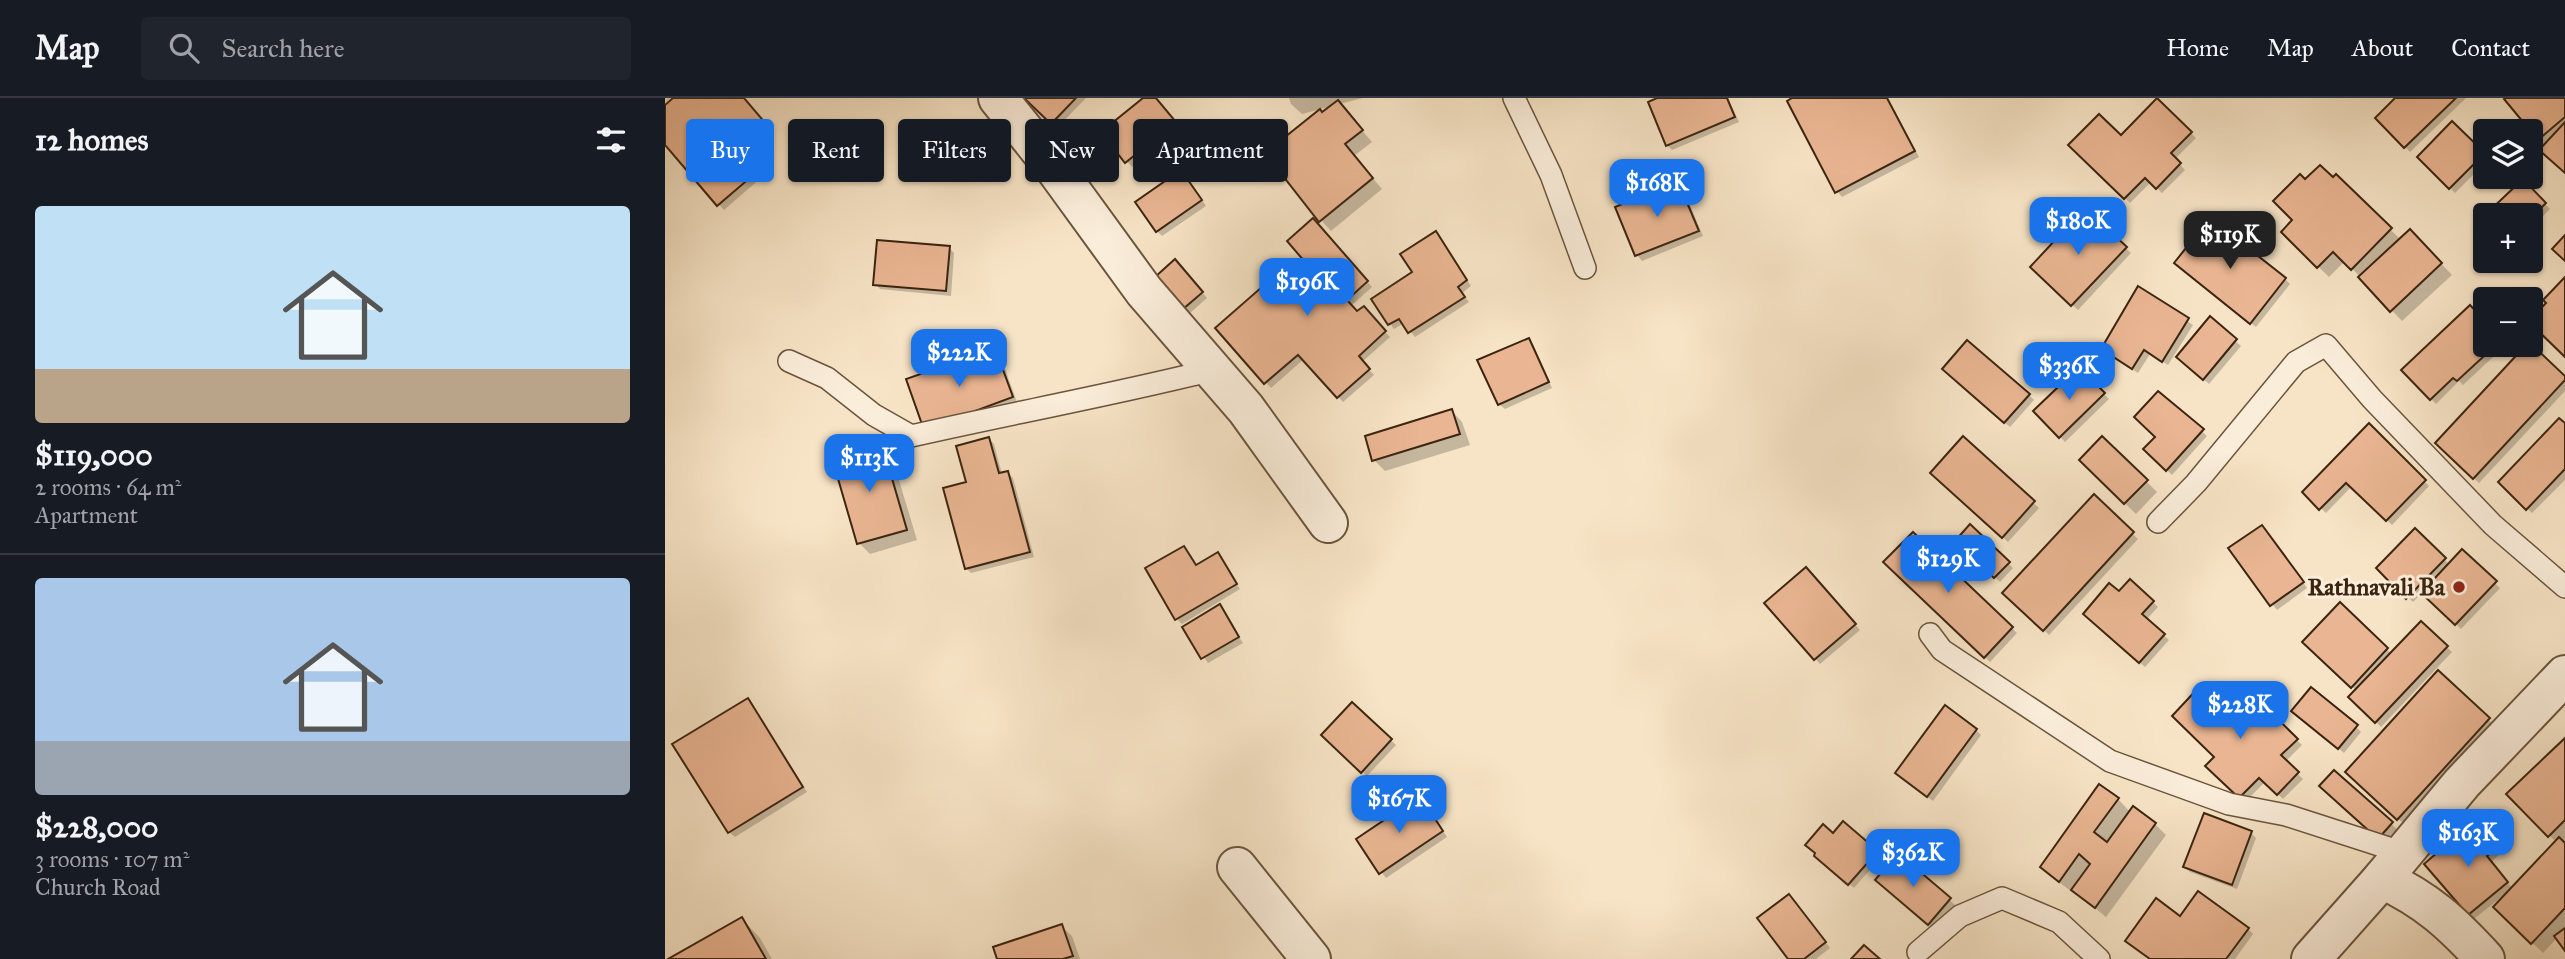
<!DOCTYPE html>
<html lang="en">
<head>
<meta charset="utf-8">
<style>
	body { margin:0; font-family:"IM FELL Great Primer",serif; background:#20242c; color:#f1f3f6; height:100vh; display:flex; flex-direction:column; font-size:26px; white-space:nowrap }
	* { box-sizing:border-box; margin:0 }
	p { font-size:23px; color:#9ea1a6 }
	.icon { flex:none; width:38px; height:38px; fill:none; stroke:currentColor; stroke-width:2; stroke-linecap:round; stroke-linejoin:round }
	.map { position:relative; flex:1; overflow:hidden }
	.drawer { display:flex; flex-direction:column; background:#171b24; width:665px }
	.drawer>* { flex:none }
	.hud { position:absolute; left:21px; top:21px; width:665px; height:63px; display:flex; gap:14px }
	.tools { position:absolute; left:1808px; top:21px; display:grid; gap:14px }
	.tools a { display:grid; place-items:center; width:70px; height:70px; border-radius:7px; background:#171b24; box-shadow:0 2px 5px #0004; font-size:35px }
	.price { position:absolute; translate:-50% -60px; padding:0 16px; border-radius:14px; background:#1a73e8; color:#fff; font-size:23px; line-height:46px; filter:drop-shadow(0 2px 4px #0008) }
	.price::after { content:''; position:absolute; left:50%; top:42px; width:21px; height:16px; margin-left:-10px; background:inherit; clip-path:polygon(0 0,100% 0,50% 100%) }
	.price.on { background:#222; color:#fff }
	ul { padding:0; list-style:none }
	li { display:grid; align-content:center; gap:14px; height:371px; padding:0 35px }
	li+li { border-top:2px solid #363941 }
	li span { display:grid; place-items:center; height:217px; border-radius:7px; color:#555 }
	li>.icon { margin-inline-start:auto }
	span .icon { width:126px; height:126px; fill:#fffc; stroke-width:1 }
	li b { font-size:30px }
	h2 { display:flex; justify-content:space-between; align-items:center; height:84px; padding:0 35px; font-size:30px }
	.chip { padding:0 24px; border-radius:7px; background:#171b24; box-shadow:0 2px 5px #0004; font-size:24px; line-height:63px }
	.chip.on { background:#1a73e8; color:#fff }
	header { display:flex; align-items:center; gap:42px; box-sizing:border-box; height:98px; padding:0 35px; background:#171b24; border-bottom:2px solid #363941 }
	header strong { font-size:33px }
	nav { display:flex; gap:38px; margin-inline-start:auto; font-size:24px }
	.search { width:490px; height:63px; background:#20242c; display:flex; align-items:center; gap:18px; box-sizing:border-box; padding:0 24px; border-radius:7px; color:#9ea1a6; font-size:26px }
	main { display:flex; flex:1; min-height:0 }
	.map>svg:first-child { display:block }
</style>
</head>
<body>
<header>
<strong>Map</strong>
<div class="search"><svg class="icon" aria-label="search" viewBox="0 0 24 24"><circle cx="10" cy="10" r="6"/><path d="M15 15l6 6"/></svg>Search here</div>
<nav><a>Home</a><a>Map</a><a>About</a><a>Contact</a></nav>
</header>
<main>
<section class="drawer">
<h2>12 homes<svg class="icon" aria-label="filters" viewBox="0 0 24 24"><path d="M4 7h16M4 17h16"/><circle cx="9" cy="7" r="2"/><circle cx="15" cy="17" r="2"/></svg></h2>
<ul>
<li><span style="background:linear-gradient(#bfe0f5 75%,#b9a48a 0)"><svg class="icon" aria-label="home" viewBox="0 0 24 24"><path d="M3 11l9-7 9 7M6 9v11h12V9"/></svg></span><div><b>$119,000</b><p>2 rooms · 64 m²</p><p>Apartment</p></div></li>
<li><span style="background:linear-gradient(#a9c7e8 75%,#9aa5b1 0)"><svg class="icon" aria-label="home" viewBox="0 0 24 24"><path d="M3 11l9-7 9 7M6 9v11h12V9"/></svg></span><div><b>$228,000</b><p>3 rooms · 107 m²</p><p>Church Road</p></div></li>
</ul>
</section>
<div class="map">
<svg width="1900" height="861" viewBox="0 0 1900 861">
	<rect width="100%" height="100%" fill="#f7e4c6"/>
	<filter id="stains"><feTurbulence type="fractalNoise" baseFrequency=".00286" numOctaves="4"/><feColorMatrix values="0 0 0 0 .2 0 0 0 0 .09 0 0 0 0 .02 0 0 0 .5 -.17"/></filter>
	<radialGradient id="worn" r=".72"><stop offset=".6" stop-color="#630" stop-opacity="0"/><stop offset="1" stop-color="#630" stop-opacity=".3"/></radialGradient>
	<!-- shadow -->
	<g fill="#0003">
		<path d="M 11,0 L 77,0 L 106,33 L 78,57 L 97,79 L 59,112 L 0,45 L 0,9 Z"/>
		<path d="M 361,0 L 421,0 L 392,30 Z"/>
		<path d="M 480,0 L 490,0 L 514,30 L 467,69 L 438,35 Z"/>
		<path d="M 624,0 L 698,0 L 674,6 L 707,44 L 689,58 L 717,91 L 666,133 L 656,122 L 657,16 L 667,8 L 637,16 L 626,6 Z"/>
		<path d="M 996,0 L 1063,0 L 1074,24 L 1007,52 L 1002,47 Z"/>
		<path d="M 1131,0 L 1223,0 L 1254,59 L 1177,99 L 1172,93 Z"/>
		<path d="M 1733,0 L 1801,0 L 1745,54 L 1712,20 Z"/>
		<path d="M 1843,0 L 1900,0 L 1900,74 L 1874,41 Z"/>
		<path d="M 1492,2 L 1531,40 L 1510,61 L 1520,72 L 1497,95 L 1486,84 L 1465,105 L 1406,47 L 1456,39 Z"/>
		<path d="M 1787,25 L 1820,57 L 1820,65 L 1790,95 L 1754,59 Z"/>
		<path d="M 1671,78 L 1736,142 L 1745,133 L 1787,177 L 1737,223 L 1680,163 L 1664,179 L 1618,134 L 1629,122 L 1640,84 L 1668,82 Z"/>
		<path d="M 521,79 L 541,108 L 497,138 L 492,133 Z"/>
		<path d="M 1858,83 L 1885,111 L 1866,130 L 1866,117 L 1823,117 Z"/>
		<path d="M 1013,85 L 1018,91 L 1038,138 L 977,163 L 972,157 L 952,110 Z"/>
		<path d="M 1420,112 L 1466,155 L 1413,212 L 1367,169 Z"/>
		<path d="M 653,128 L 707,189 L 686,208 L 692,216 L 698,211 L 725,239 L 697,264 L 709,277 L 678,304 L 639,261 L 606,290 L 552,230 L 605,197 L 642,164 Z"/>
		<path d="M 776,141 L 806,188 L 797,195 L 804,204 L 750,239 L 739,225 L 729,231 L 709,202 L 750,175 Z"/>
		<path d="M 284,150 L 289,155 L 286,198 L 215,191 L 210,186 Z"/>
		<path d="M 515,168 L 542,200 L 525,215 L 492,179 Z"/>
		<path d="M 1516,170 L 1620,181 L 1625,186 L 1591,229 Z"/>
		<path d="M 1473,190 L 1528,227 L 1503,267 L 1485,256 L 1473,275 L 1443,255 Z"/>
		<path d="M 1545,221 L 1576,248 L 1544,286 L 1518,264 Z"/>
		<path d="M 1820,225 L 1820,247 L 1841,247 L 1798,287 L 1794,283 L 1771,306 L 1739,272 Z"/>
		<path d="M 863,242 L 868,247 L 887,290 L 840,311 L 834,306 Z"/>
		<path d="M 330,252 L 335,257 L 352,304 L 266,336 Z"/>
		<path d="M 1414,271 L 1444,301 L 1400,344 L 1371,313 Z"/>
		<path d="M 1284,276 L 1364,297 L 1369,302 L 1345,329 Z"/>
		<path d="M 1900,281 L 1900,293 L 1814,385 L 1772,345 Z"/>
		<path d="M 1493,295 L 1542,338 L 1507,377 L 1480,351 L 1492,339 Z"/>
		<path d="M 787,313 L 797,324 L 805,347 L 720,373 L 709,362 Z"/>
		<path d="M 1704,327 L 1764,388 L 1727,427 L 1687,388 L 1661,415 L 1639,394 Z"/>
		<path d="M 1900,328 L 1900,382 L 1867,415 L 1835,384 Z"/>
		<path d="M 1437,340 L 1492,394 L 1471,416 L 1416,362 Z"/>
		<path d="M 324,341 L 329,346 L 337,376 L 343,375 L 348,380 L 369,459 L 306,475 L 301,470 L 303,385 Z"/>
		<path d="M 1298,341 L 1374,410 L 1343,444 L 1272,380 Z"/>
		<path d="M 216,348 L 227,359 L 252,442 L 205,456 L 194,445 Z"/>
		<path d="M 1429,399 L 1473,441 L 1384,537 L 1340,495 Z"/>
		<path d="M 1305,429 L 1348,470 L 1335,484 L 1292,443 Z"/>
		<path d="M 1750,433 L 1785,467 L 1797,454 L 1835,490 L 1796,531 L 1758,494 L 1748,504 L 1713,470 Z"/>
		<path d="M 1602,434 L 1642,490 L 1612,512 L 1565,451 Z"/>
		<path d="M 1248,436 L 1352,535 L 1325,564 L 1221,464 Z"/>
		<path d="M 519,450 L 532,469 L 553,457 L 575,491 L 517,526 L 512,521 Z"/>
		<path d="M 1146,476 L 1195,532 L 1155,566 L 1102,505 Z"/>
		<path d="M 1454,496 L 1488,504 L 1493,509 L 1481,522 L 1504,542 L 1480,569 L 1425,521 Z"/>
		<path d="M 1675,507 L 1727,556 L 1756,525 L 1787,554 L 1716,629 L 1686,599 L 1692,593 L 1640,544 Z"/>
		<path d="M 554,509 L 578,545 L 543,565 L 519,530 Z"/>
		<path d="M 1773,575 L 1828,626 L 1738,725 L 1683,674 Z"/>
		<path d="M 1582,593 L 1637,647 L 1620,664 L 1638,681 L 1618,701 L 1600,684 L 1580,704 L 1551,659 L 1562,614 Z"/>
		<path d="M 83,602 L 142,694 L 70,739 L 64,734 Z"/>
		<path d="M 687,607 L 731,647 L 702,678 L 659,637 Z"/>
		<path d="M 1634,618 L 1691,629 L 1696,634 L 1679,655 Z"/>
		<path d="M 1311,632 L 1316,637 L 1268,703 L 1237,680 Z"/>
		<path d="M 1900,642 L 1900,743 L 1898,745 L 1900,747 L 1900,850 L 1892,840 L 1878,855 L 1841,820 L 1840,796 L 1809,821 L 1804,816 L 1814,731 L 1835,756 L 1826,764 L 1848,791 L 1892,745 L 1844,696 Z"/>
		<path d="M 1669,674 L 1732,731 L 1719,744 Z"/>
		<path d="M 1453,701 L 1465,714 L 1490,726 L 1501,737 L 1441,819 L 1407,791 L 1406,793 L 1388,780 L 1377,769 Z"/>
		<path d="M 760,706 L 782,739 L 721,780 L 693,742 Z"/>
		<path d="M 1586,735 L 1591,740 L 1572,791 L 1525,774 L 1520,769 Z"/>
		<path d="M 1168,738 L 1211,754 L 1216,759 L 1189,790 L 1156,762 Z"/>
		<path d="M 1233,757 L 1290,807 L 1269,831 L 1217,787 Z"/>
		<path d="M 1129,803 L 1165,850 L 1151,861 L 1125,861 Z"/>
		<path d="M 1516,820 L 1583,831 L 1588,836 L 1570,861 L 1485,861 Z"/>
		<path d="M 77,821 L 95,840 L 107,861 L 6,861 Z"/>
		<path d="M 396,828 L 407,838 L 415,861 L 334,861 Z"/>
	</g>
	<!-- building -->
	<g fill="#e9b592" stroke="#3c2510" stroke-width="2">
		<path d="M 8,0 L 79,0 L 102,27 L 74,51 L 93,73 L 52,108 L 0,47 L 0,7 Z"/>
		<path d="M 359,0 L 411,0 L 386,26 Z"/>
		<path d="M 478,0 L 491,0 L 511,24 L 460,65 L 436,34 Z"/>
		<path d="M 992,0 L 1062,0 L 1070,19 L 1001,48 L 983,4 Z"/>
		<path d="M 1127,0 L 1222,0 L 1250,53 L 1170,95 L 1122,3 Z"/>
		<path d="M 1492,0 L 1527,34 L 1506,55 L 1516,65 L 1491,91 L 1480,80 L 1459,101 L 1403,47 L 1434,16 L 1456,37 Z"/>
		<path d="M 1730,0 L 1791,0 L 1739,50 L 1710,20 Z"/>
		<path d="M 1841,0 L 1900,0 L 1900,19 L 1873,42 L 1839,1 Z"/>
		<path d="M 673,2 L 698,32 L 680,46 L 708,80 L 654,124 L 600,55 L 655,11 L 657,14 Z"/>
		<path d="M 1787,23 L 1820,55 L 1784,91 L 1752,59 Z"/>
		<path d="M 1900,24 L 1900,75 L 1874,52 Z"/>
		<path d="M 1655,67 L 1668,79 L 1671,76 L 1727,130 L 1686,172 L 1668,154 L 1652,170 L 1616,134 L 1627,122 L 1608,103 L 1635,76 L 1640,81 Z"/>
		<path d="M 516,72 L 537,102 L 491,134 L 470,104 Z"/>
		<path d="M 1858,81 L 1881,105 L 1866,120 L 1866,117 L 1820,117 Z"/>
		<path d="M 1013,83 L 1034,133 L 970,158 L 950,109 Z"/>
		<path d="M 1420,110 L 1462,149 L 1406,208 L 1365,169 Z"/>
		<path d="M 648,120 L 703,183 L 682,202 L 692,213 L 699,208 L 721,233 L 694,258 L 705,271 L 672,300 L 633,257 L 599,286 L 550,230 L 598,188 L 605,195 L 640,164 L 622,143 Z"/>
		<path d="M 1545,120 L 1621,180 L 1585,226 L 1509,165 Z"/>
		<path d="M 1745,131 L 1777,165 L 1725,214 L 1693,179 Z"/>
		<path d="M 771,133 L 802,182 L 793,189 L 800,199 L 743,235 L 734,221 L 723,227 L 706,201 L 747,174 L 735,156 Z"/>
		<path d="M 1900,137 L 1900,163 L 1887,151 Z"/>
		<path d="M 212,142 L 285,148 L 281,193 L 208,187 Z"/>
		<path d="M 510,161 L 538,194 L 518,211 L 490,179 Z"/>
		<path d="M 1900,179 L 1900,259 L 1866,226 L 1866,221 L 1881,205 L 1878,202 Z"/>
		<path d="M 1473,188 L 1524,220 L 1497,264 L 1479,252 L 1467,271 L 1436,251 Z"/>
		<path d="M 1805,207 L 1820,223 L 1820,247 L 1831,247 L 1792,283 L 1788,280 L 1765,302 L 1736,272 Z"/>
		<path d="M 1545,218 L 1572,241 L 1538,282 L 1511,259 Z"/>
		<path d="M 864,240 L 884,284 L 833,307 L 812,262 Z"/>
		<path d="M 1302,242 L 1365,296 L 1339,325 L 1277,271 Z"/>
		<path d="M 1866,246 L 1900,278 L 1900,282 L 1808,381 L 1770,345 L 1861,247 Z"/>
		<path d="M 330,250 L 348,299 L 259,332 L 241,281 Z"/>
		<path d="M 1414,269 L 1440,295 L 1394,340 L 1368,313 Z"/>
		<path d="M 1493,293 L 1539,331 L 1501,373 L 1478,351 L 1490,339 L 1469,319 Z"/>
		<path d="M 787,311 L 795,336 L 707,363 L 700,338 Z"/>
		<path d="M 1894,320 L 1900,325 L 1900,371 L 1861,412 L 1833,384 Z"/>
		<path d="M 1704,325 L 1761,382 L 1721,423 L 1681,385 L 1654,412 L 1637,394 Z"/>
		<path d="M 1298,338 L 1370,403 L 1337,440 L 1265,375 Z"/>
		<path d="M 1437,338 L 1483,382 L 1459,406 L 1414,362 Z"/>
		<path d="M 324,339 L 334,375 L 343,373 L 365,454 L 300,471 L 278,390 L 301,384 L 291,348 Z"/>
		<path d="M 217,346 L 242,432 L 192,446 L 167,360 Z"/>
		<path d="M 1429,396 L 1469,434 L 1378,533 L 1337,495 Z"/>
		<path d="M 1305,426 L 1345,464 L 1329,480 L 1290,443 Z"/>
		<path d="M 1597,427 L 1639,484 L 1605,508 L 1563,450 Z"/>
		<path d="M 1750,430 L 1781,460 L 1741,501 L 1711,470 Z"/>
		<path d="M 1248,434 L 1348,529 L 1319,560 L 1218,464 Z"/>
		<path d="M 519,448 L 531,467 L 553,454 L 572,486 L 510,522 L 480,470 Z"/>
		<path d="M 1797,451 L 1832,483 L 1790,527 L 1756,495 Z"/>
		<path d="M 1141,469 L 1191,526 L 1149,562 L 1099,505 Z"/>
		<path d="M 1465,481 L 1489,503 L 1477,516 L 1500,536 L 1474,565 L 1418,516 L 1444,485 L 1454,493 Z"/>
		<path d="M 1675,504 L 1723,550 L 1686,590 L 1637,544 Z"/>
		<path d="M 555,506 L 574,539 L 536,561 L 517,529 Z"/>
		<path d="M 1756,523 L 1783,548 L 1710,625 L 1683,599 Z"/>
		<path d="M 1773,572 L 1825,620 L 1732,722 L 1680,674 Z"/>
		<path d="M 1536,587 L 1562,612 L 1582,591 L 1633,641 L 1616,657 L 1634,674 L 1612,697 L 1594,680 L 1574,700 L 1540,668 L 1549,659 L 1507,618 Z"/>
		<path d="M 1646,589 L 1693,627 L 1673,651 L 1626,613 Z"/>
		<path d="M 83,600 L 138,689 L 63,735 L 7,646 Z"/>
		<path d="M 687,604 L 727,641 L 696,675 L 656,637 Z"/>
		<path d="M 1280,607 L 1312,631 L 1262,699 L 1230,675 Z"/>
		<path d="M 1900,640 L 1900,722 L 1883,739 L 1841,696 Z"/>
		<path d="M 1669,672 L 1728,724 L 1713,741 L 1654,688 Z"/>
		<path d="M 1434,686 L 1454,700 L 1429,734 L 1442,744 L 1468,708 L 1491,725 L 1430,810 L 1406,792 L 1425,766 L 1414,756 L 1394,784 L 1375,769 Z"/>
		<path d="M 755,698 L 778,733 L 714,776 L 691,741 Z"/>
		<path d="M 1539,715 L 1587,733 L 1567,787 L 1518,769 Z"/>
		<path d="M 1178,723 L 1213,753 L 1183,787 L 1149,758 L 1150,755 L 1140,747 L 1158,726 L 1168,735 Z"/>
		<path d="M 1809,723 L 1831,750 L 1822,758 L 1843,784 L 1803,817 L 1759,766 Z"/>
		<path d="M 1894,739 L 1900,745 L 1900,810 L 1866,846 L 1828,809 Z"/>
		<path d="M 1233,755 L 1286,800 L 1263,827 L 1210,782 Z"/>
		<path d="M 1533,793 L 1584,830 L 1561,861 L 1485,861 L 1460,843 L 1491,800 L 1515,818 Z"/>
		<path d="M 1124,796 L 1161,844 L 1139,861 L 1123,861 L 1092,820 Z"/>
		<path d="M 77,819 L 101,861 L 3,861 Z"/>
		<path d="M 397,826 L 408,858 L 398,861 L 332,861 L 328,849 Z"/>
		<path d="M 1900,830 L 1900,853 L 1889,838 Z"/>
		<path d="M 1199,847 L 1215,861 L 1186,861 Z"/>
	</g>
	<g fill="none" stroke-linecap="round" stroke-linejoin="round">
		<!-- service casing -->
		<g stroke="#6b553e" stroke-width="24">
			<g id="service">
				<path d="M 849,0 L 886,77 L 920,170"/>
				<path d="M 124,263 L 162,280 L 209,317 L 246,338 C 347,315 447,297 547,272"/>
				<path d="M 1493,424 L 1531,385 L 1631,264 L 1661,247 L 1707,301 L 1828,427 L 1900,489"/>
				<path d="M 1265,536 L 1277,552 L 1445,663 L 1564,706 L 1621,717 L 1739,755"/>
				<path d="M 1253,854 L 1295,818 L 1337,800 L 1394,824 L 1434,861"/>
			</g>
		</g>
		<!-- minor casing -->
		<g stroke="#6b553e" stroke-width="42">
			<g id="minor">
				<path d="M 333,0 L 391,72 L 479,193 L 581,311 L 663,425"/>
				<path d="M 572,769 L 646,861"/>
				<path d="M 1717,781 C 1762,802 1787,825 1820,861"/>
			</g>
		</g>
		<!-- tertiary casing -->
		<g stroke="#6b553e" stroke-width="42">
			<path id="tertiary" d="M 1646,861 L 1717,781 L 1797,685 L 1900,577"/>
		</g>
		<!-- service -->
		<use href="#service" stroke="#faedda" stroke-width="21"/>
		<!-- minor -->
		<use href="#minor" stroke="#faedda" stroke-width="38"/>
		<!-- tertiary -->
		<use href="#tertiary" stroke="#faedda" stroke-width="38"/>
	</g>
	<!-- markers -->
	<circle fill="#8f2418" stroke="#faedda" stroke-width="2.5" cx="1794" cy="489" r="7"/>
	<g text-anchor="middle" stroke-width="6" stroke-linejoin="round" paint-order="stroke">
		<!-- poi labels -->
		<g font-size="24" font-weight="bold" fill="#3c2510" stroke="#faedda" text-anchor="end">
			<text x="1780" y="497">Rathnavali Ba</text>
		</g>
	</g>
	<rect width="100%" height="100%" filter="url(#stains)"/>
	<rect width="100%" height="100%" fill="url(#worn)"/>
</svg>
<div class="tools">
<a><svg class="icon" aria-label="layers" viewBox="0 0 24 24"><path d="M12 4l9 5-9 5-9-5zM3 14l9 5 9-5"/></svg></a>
<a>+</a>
<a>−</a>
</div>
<b class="price" style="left:992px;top:121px">$168K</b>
<b class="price" style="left:1413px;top:159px">$180K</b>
<b class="price on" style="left:1565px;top:173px">$119K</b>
<b class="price" style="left:642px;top:220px">$196K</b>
<b class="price" style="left:294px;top:291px">$222K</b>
<b class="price" style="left:1404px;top:304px">$336K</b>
<b class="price" style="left:204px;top:396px">$113K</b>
<b class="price" style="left:1283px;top:497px">$129K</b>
<b class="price" style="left:1575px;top:643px">$228K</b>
<b class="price" style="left:734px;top:737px">$167K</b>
<b class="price" style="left:1803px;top:771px">$163K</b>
<b class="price" style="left:1248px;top:791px">$362K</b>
<div class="hud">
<a class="chip on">Buy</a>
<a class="chip">Rent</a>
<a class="chip">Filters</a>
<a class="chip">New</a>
<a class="chip">Apartment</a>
</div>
</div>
</main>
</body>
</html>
